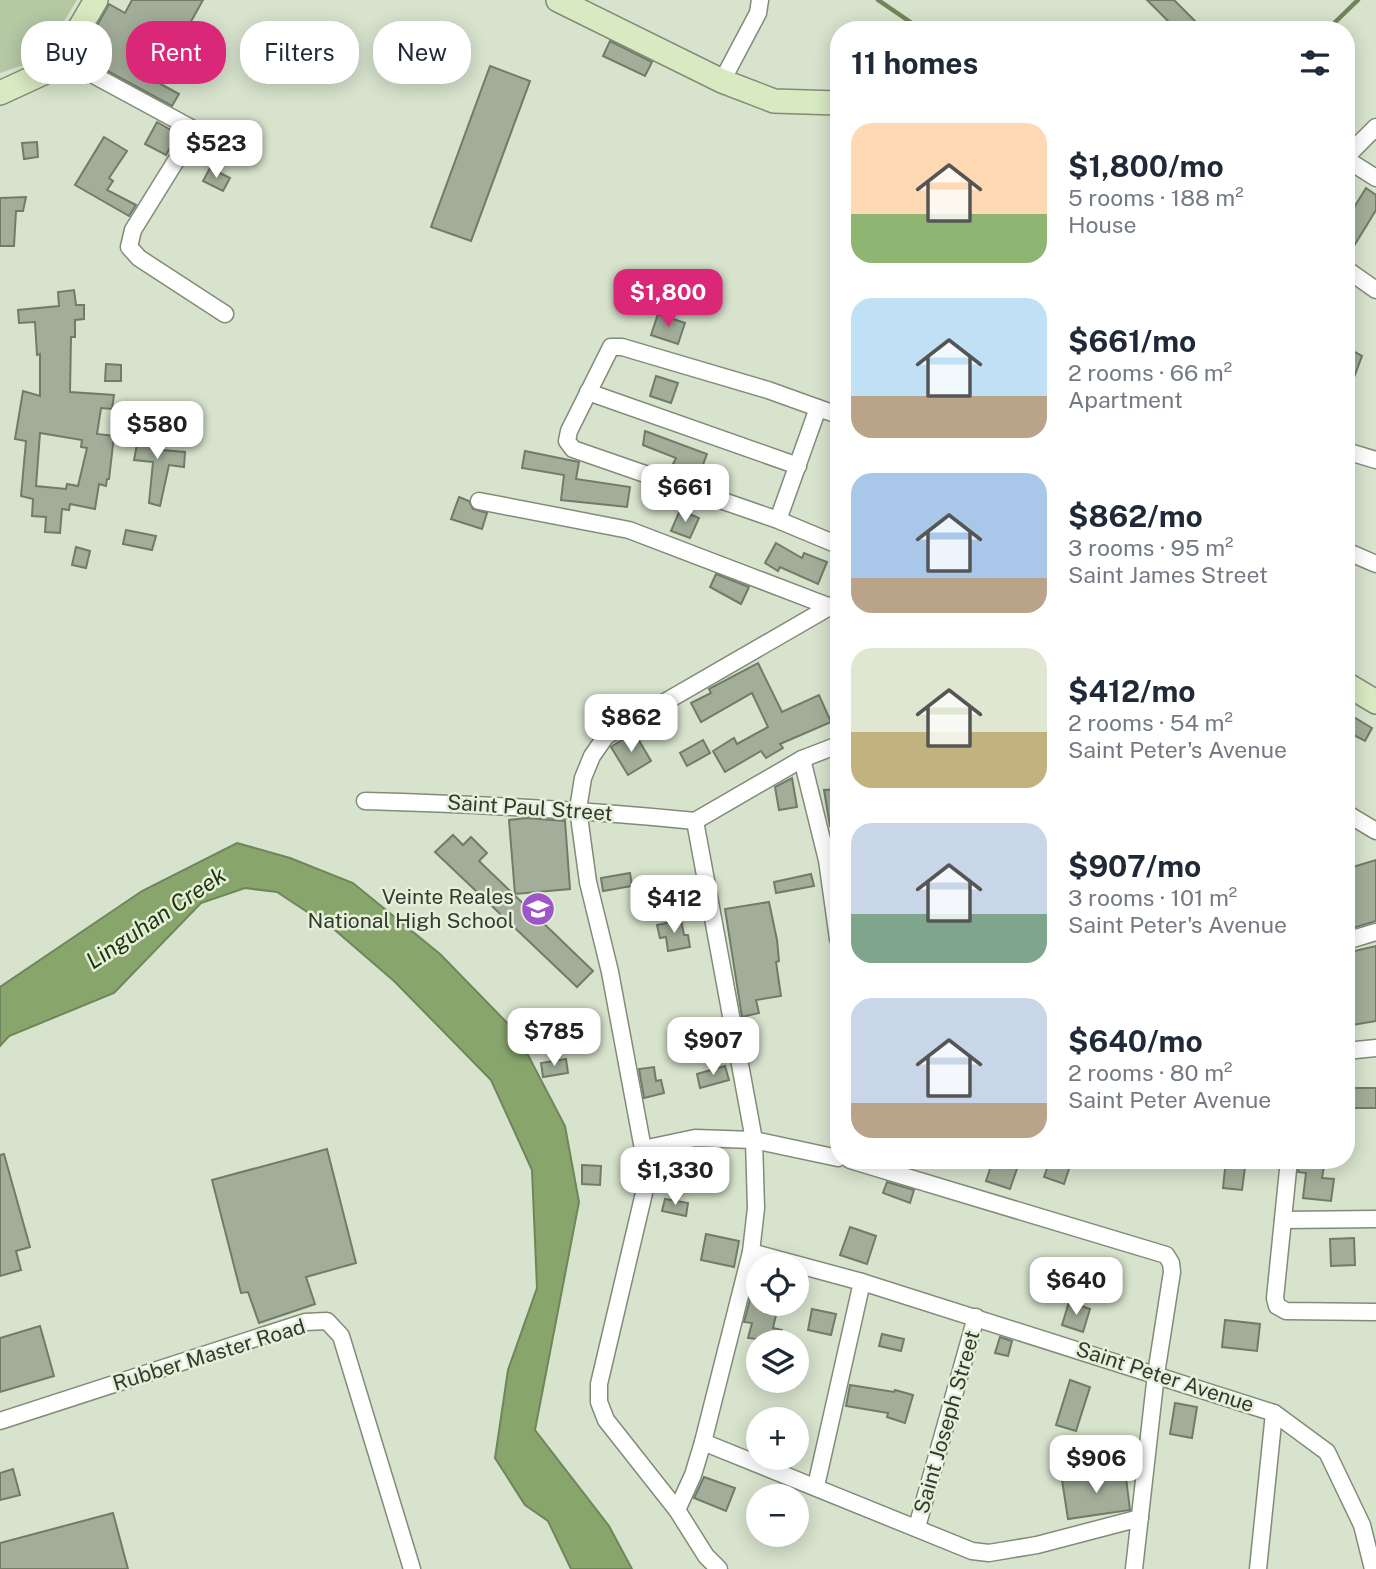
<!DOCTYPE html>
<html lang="en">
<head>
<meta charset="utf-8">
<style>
	body { margin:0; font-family:"Public Sans",sans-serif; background:#f2f2f3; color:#1f2937; height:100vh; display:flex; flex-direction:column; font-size:26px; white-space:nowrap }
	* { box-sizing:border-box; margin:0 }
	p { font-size:23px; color:#747a83 }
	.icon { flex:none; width:38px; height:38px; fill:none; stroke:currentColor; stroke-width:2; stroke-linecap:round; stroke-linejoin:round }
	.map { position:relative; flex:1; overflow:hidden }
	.sheet { position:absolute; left:830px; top:21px; width:525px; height:1148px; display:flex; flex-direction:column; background:#fff; border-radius:28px; box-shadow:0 4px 18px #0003 }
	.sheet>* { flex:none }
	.hud { position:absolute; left:21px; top:21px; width:665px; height:63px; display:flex; gap:14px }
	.buttons { position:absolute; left:746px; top:1253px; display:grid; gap:14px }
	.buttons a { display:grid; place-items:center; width:63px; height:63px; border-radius:50%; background:#fff; box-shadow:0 4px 18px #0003; font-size:35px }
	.price { position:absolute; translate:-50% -60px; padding:0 16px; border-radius:14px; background:#fff; color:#222; font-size:23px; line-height:46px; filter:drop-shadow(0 2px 4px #0008) }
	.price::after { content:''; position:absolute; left:50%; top:42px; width:21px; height:16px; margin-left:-10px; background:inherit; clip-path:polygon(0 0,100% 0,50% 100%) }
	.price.selected { background:#db2777; color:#fff }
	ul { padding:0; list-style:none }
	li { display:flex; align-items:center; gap:21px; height:175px; padding:0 21px }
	li span { display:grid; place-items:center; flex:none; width:196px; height:140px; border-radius:21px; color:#555 }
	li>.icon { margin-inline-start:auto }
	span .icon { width:84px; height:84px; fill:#fffc; stroke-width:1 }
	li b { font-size:30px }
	h2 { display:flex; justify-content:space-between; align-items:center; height:84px; padding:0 21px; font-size:30px }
	.pill { padding:0 24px; border-radius:28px; background:#fff; box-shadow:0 4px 18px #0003; font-size:24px; line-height:63px }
	.pill.selected { background:#db2777; color:#fff }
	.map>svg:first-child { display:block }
</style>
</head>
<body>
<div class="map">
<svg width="1376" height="1569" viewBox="0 0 1376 1569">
	<rect width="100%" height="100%" fill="#d7e3cd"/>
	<!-- green -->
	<path fill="#b4c8a4" d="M 0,0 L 77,0 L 56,34 L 35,61 L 0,73 Z"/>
	<!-- water -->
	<path fill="#88a66c" stroke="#6f855a" stroke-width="2" d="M 237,843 L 290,858 L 353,883 L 440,954 L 516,1032 L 565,1126 L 579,1202 L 535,1430 L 609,1526 L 632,1569 L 571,1569 L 548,1521 L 525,1505 L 495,1458 L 508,1370 L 537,1288 L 532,1170 L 491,1080 L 394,981 L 336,931 L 277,892 L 245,888 L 201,903 L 114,993 L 9,1036 L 0,1046 L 0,987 L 142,891 Z"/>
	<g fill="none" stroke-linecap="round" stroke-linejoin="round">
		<!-- stream -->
		<g stroke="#6f855a" stroke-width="4.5">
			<path d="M 878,0 L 922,30"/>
			<path d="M 1327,30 L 1358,0"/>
		</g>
	</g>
	<!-- building -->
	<g fill="#a2ae99" stroke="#717c68" stroke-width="2" fill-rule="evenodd">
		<path d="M 132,0 L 203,0 L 157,82 L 179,94 L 172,106 L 80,56 L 109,4 L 125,13 Z"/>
		<path d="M 1147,0 L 1174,0 L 1204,30 L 1177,30 Z"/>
		<path d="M 610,41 L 652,62 L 645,76 L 603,56 Z"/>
		<path d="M 490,66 L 530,81 L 471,241 L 431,227 Z"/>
		<path d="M 157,122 L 178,134 L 166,155 L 145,144 Z"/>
		<path d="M 104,137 L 127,151 L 109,178 L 113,181 L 107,190 L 136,205 L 129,216 L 75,185 Z"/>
		<path d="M 37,142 L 38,157 L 24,159 L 22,143 Z"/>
		<path d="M 210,168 L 230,178 L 223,191 L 203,181 Z"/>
		<path d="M 1366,188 L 1376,195 L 1376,210 L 1346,259 L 1346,212 L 1350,214 Z"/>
		<path d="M 26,197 L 23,211 L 16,211 L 14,246 L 0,246 L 0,198 Z"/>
		<path d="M 74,290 L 76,305 L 84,305 L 84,319 L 75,320 L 75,337 L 71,337 L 70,392 L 114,395 L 112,409 L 101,408 L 97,434 L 114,436 L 109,479 L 107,479 L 106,486 L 99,484 L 95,509 L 70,504 L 69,510 L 62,509 L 60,533 L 45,532 L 46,517 L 32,516 L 33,499 L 21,496 L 26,441 L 15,439 L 23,391 L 40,396 L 40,354 L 37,355 L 35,322 L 19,323 L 18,310 L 59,306 L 58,292 ZM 40,433 L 82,440 L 81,447 L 87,448 L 78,486 L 67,484 L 66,489 L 36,486 Z"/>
		<path d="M 658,314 L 685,323 L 678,344 L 651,335 Z"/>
		<path d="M 1346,347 L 1362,356 L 1347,396 L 1346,395 Z"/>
		<path d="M 106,364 L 121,365 L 121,381 L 105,381 Z"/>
		<path d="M 656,376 L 678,383 L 671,403 L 650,396 Z"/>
		<path d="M 141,423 L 153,425 L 151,439 L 163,439 L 162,450 L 185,452 L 184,467 L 169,465 L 160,506 L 149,503 L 153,462 L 134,460 Z"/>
		<path d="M 645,431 L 707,454 L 699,475 L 673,464 L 676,458 L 643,445 Z"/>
		<path d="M 525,451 L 579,462 L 576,479 L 630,487 L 627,507 L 561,500 L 564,475 L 522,468 Z"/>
		<path d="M 459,497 L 469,501 L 473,509 L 487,513 L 482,529 L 451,519 Z"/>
		<path d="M 680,510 L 699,518 L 690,538 L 671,531 Z"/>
		<path d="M 126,530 L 156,536 L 152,550 L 123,544 Z"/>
		<path d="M 776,543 L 802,558 L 804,553 L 827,562 L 818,584 L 780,567 L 778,571 L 765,563 Z"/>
		<path d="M 76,547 L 90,551 L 86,568 L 72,565 Z"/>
		<path d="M 716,574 L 749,587 L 741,604 L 710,587 Z"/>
		<path d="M 758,663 L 782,712 L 819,695 L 831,722 L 780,744 L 783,748 L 766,758 L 761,751 L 725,772 L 713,751 L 734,738 L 737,744 L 768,727 L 752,693 L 701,722 L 691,703 L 711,693 L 709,689 Z"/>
		<path d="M 1352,716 L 1372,728 L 1365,741 L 1346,731 Z"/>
		<path d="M 634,732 L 651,761 L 628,775 L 611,747 Z"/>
		<path d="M 703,740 L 710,753 L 687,766 L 680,753 Z"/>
		<path d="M 792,778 L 797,807 L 779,810 L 775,787 Z"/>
		<path d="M 838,789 L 838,826 L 830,826 L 824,790 Z"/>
		<path d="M 527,818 L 565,821 L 570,889 L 515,894 L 509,820 Z"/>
		<path d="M 453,835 L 463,845 L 471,837 L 487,853 L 479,861 L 593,971 L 577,987 L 435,852 Z"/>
		<path d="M 1376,860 L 1376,921 L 1353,928 L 1346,902 L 1353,898 L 1346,869 Z"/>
		<path d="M 630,873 L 632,886 L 603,891 L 601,878 Z"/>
		<path d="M 811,874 L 814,886 L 776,893 L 774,882 Z"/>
		<path d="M 769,902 L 777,940 L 779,961 L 776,962 L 781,996 L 756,1000 L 759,1013 L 742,1017 L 725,909 Z"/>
		<path d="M 681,920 L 684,935 L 688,935 L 690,947 L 668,951 L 666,937 L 660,938 L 657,925 Z"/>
		<path d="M 1376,946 L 1376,1021 L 1346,1026 L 1346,998 L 1354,997 L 1349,964 L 1346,965 L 1346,953 Z"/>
		<path d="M 566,1059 L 568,1073 L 543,1077 L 541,1063 Z"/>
		<path d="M 725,1066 L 729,1080 L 700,1088 L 697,1074 Z"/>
		<path d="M 654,1067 L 656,1081 L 661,1080 L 664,1093 L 644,1098 L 639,1069 Z"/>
		<rect x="1347" y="1088" width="29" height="20"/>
		<path d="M 327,1149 L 356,1263 L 306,1277 L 315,1304 L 259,1323 L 248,1292 L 241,1293 L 212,1180 Z"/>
		<path d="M 4,1154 L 30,1247 L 16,1251 L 21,1270 L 0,1276 L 0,1155 Z"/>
		<path d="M 993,1160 L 1020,1160 L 1010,1189 L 986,1181 Z"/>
		<path d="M 1050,1160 L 1070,1166 L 1064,1184 L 1044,1177 Z"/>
		<path d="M 1226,1160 L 1246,1160 L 1242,1190 L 1223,1188 Z"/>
		<path d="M 1299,1160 L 1325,1160 L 1322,1178 L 1334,1179 L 1331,1201 L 1303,1198 L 1306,1173 L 1298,1172 Z"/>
		<path d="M 582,1165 L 601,1166 L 600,1185 L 582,1184 Z"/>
		<path d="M 887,1182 L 914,1190 L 910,1203 L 883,1193 Z"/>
		<path d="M 665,1199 L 688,1203 L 686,1216 L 662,1211 Z"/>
		<path d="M 850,1227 L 876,1236 L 867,1264 L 840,1255 Z"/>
		<path d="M 706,1234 L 739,1241 L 734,1267 L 701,1260 Z"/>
		<path d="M 1354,1238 L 1355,1265 L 1331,1266 L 1330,1239 Z"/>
		<path d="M 751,1296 L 758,1297 L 758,1304 L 767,1304 L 765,1313 L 776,1315 L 773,1328 L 782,1330 L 779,1342 L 748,1338 L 752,1323 L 744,1322 Z"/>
		<path d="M 1069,1302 L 1090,1309 L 1083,1332 L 1062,1325 Z"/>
		<path d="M 812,1309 L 836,1314 L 831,1335 L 808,1330 Z"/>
		<path d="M 1225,1320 L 1260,1324 L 1257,1351 L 1222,1347 Z"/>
		<path d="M 40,1326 L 54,1376 L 0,1392 L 0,1338 Z"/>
		<path d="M 882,1334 L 904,1339 L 901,1351 L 879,1346 Z"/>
		<path d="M 1000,1337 L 1012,1341 L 1008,1356 L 995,1353 Z"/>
		<path d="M 1070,1380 L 1090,1387 L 1076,1431 L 1056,1425 Z"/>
		<path d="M 850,1385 L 894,1392 L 895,1390 L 913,1395 L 905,1423 L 887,1417 L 888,1413 L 846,1406 Z"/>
		<path d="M 1175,1403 L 1197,1407 L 1192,1438 L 1170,1434 Z"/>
		<path d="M 13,1469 L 20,1495 L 0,1500 L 0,1473 Z"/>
		<path d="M 1125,1470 L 1130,1510 L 1068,1519 L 1062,1480 Z"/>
		<path d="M 704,1477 L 735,1488 L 726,1511 L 694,1498 Z"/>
		<path d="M 113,1513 L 128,1569 L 0,1569 L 0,1543 Z"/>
	</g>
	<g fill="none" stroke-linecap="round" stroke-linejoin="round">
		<!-- street casing -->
		<g stroke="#818c78" stroke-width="19">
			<g id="street">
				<path d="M 62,58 L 195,130 L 133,230 L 129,247 L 139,258 L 225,314"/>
				<path d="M 722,81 L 758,13 L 760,0"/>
				<path d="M 1346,157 L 1376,127"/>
				<path d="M 1346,159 L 1376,178"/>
				<path d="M 1346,269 L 1376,290"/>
				<path d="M 588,392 L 798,466"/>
				<path d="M 818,408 L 838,415"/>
				<path d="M 1346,451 L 1376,460"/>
				<path d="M 479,501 L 629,530 L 828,606"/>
				<path d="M 778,520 L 818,408 L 768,390 L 622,347 L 611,347 L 569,431 L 567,441 L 573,449 L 778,520 L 838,545"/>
				<path d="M 1346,551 L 1376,564"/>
				<path d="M 802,759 L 827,860 L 838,939"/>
				<path d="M 365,801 C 476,804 585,810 695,821"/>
				<path d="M 1346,813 L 1376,831"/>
				<path d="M 695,821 L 802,759 L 838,745"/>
				<path d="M 1346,941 L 1376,932"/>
				<path d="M 1346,1051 L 1376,1048"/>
				<path d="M 643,1149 L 695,1138 L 754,1140 L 838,1158"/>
				<path d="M 850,1160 L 1166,1255 L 1171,1263 L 1172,1272 L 1156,1374 L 1134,1569"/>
				<path d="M 1289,1160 L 1275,1298 L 1277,1306 L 1286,1311 L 1376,1312"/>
				<path d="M 1283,1220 L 1376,1219"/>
				<path d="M 751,1252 L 862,1282 L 1274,1413 L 1327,1452 L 1362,1525 L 1373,1569"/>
				<path d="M 0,1421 L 305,1322 L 327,1321 L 341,1336 L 412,1569"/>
				<path d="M 703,1442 L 972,1551 L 989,1553 L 1037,1545 L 1140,1518"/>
				<path d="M 816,1486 L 862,1282"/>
				<path d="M 677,1510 L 693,1475 L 703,1442 L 751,1252 L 756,1208 L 754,1140 L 695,821"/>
				<path d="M 917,1527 L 976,1317"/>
				<path d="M 719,1569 L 706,1556 L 677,1510 L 606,1420 L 599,1402 L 599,1384 L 644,1193 L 643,1149 L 610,972 L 588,882 L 578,809 L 583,778 L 592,756 L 606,736 L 838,602"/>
				<path d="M 1258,1569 L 1274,1413"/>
			</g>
		</g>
		<!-- secondary casing -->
		<g stroke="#818c78" stroke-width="26">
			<g id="secondary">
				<path d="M 558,0 L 722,81 L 774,101 L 838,103"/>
				<path d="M 0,93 L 50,70 L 62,58 L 96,0"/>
				<path d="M 1346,684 L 1376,702"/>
			</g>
		</g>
		<!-- street -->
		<use href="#street" stroke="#fff" stroke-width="16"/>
		<!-- secondary -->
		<use href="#secondary" stroke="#d8eac1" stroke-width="23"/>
	</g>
	<!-- icons -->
	<defs>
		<g id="school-disc" transform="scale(1.75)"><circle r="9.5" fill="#9d55c8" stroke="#e4f0da"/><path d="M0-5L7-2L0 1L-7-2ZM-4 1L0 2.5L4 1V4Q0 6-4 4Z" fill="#fff"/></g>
	</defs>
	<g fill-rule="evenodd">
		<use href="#school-disc" x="538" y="909"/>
	</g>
	<g text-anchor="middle" stroke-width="5" stroke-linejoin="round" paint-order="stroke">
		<!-- street labels -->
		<g font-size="21" fill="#343930" stroke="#e4f0da">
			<text transform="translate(530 808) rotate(4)" y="7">Saint Paul Street</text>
			<text transform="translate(209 1355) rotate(-17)" y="7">Rubber Master Road</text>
			<text transform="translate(1165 1377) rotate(18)" y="7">Saint Peter Avenue</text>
			<text transform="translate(947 1422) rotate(-74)" y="7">Saint Joseph Street</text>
		</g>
		<!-- poi labels -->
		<g font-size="21" fill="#343930" stroke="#e4f0da" text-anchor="end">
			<text x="514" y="904">Veinte Reales<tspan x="514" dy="24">National High School</tspan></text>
		</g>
		<!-- water labels -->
		<g font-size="23" font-style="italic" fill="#22360b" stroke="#e4f0da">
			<text transform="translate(156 918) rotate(-34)" y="8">Linguhan Creek</text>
		</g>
	</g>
</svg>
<div class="buttons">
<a><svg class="icon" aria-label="locate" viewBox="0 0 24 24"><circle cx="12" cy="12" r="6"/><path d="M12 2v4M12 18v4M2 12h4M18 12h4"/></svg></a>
<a><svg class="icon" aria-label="layers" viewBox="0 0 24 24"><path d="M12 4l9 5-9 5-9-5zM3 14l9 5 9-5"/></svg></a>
<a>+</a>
<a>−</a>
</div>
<b class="price" style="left:216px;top:180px">$523</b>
<b class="price selected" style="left:668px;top:329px">$1,800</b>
<b class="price" style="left:157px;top:461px">$580</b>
<b class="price" style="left:685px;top:524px">$661</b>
<b class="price" style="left:631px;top:754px">$862</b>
<b class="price" style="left:674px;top:935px">$412</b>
<b class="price" style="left:554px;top:1068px">$785</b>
<b class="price" style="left:713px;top:1077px">$907</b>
<b class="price" style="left:675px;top:1207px">$1,330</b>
<b class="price" style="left:1076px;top:1317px">$640</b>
<b class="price" style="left:1096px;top:1495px">$906</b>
<div class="hud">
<a class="pill">Buy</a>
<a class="pill selected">Rent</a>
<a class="pill">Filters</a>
<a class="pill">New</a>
</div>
<section class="sheet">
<h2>11 homes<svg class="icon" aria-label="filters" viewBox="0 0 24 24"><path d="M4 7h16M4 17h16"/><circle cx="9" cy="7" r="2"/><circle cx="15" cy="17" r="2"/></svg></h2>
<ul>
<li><span style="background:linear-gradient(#ffd9b3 65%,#8fb573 0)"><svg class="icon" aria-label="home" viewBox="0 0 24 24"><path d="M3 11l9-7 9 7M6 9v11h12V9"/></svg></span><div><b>$1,800/mo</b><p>5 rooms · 188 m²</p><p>House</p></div></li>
<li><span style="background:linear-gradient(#bfe0f5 70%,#b9a48a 0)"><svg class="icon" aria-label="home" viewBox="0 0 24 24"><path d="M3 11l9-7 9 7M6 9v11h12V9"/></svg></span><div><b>$661/mo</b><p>2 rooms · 66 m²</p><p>Apartment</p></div></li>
<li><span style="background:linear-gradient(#a9c7e8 75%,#b9a48a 0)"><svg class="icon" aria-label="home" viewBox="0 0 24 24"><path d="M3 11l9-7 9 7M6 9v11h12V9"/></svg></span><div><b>$862/mo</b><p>3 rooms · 95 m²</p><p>Saint James Street</p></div></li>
<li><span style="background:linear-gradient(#dfe7d0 60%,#c2b280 0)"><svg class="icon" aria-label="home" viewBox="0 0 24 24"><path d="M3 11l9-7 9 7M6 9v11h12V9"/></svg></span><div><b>$412/mo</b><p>2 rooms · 54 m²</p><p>Saint Peter's Avenue</p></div></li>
<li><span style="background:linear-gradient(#c9d6e8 65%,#7fa58c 0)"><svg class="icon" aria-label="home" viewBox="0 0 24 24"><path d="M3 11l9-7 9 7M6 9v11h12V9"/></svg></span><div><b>$907/mo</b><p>3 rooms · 101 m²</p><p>Saint Peter's Avenue</p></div></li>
<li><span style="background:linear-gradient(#c9d6e8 75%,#b9a48a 0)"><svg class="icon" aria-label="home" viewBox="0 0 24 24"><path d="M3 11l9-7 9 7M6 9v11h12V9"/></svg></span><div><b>$640/mo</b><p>2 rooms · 80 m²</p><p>Saint Peter Avenue</p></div></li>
</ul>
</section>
</div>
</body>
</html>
